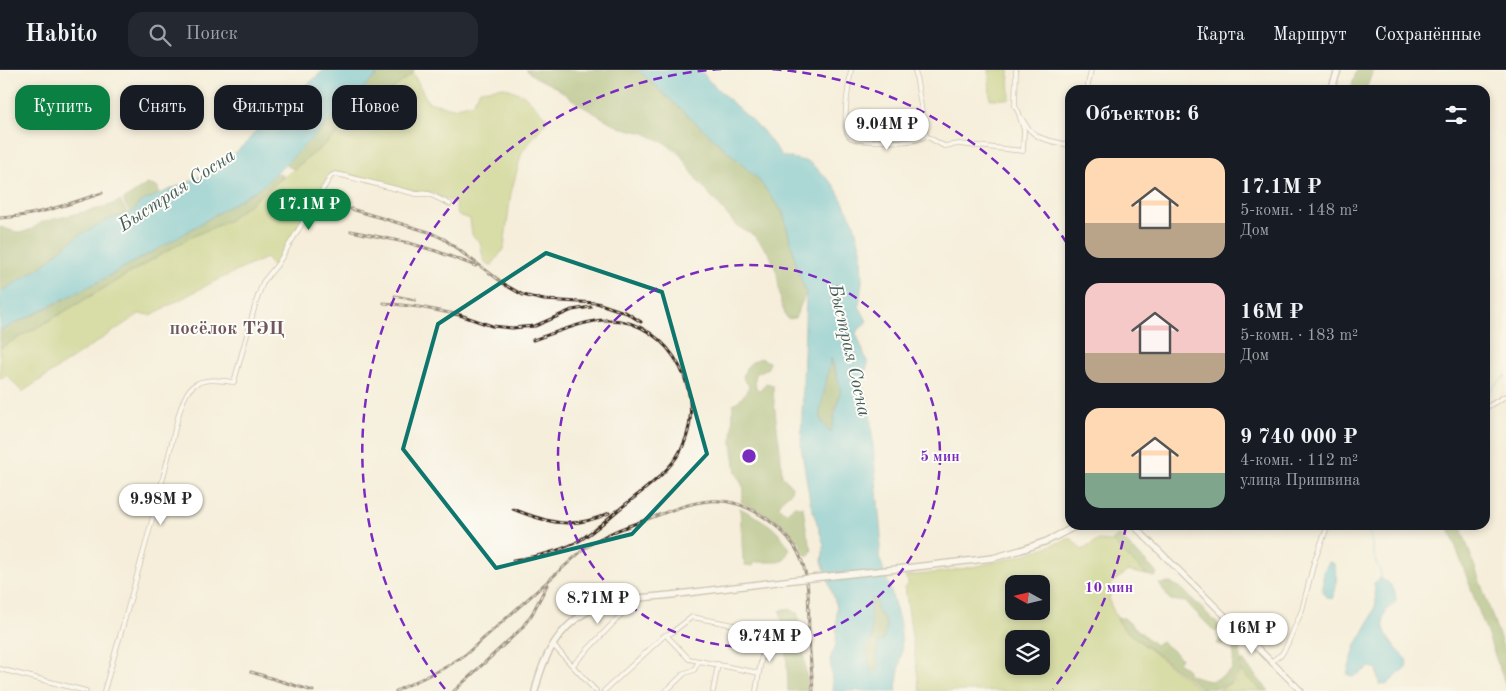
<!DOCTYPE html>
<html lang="ru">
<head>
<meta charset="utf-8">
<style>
	body { margin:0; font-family:"Old Standard TT",serif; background:#242831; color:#f1f3f6; height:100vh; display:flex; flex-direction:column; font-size:19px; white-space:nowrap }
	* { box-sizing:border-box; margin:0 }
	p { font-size:16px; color:#9ea1a6 }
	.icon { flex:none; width:28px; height:28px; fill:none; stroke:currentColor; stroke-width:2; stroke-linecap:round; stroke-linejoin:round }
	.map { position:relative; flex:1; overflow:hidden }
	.panel { position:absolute; left:1065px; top:15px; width:425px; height:445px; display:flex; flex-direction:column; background:#171b24; border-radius:15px; box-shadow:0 2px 8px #0003 }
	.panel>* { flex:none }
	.top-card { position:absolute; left:15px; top:15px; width:475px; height:45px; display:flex; gap:10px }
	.needle { width:32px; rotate:278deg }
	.fabs { position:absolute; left:1005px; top:505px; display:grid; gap:10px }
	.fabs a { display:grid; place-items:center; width:45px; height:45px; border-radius:10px; background:#171b24; box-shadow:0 2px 8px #0003; font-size:25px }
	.price { position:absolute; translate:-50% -42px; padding:0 11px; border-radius:18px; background:#fff; color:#222; font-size:16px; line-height:32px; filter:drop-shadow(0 1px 2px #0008) }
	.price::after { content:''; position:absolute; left:50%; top:30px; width:15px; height:11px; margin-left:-8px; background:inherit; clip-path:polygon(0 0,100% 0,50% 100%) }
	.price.selected { background:#0b8043; color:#fff }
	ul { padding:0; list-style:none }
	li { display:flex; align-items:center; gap:15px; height:125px; padding:0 20px }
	li span { display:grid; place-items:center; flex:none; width:140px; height:100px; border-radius:15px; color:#555 }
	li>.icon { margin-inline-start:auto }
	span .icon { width:60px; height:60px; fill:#fffc; stroke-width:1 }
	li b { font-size:21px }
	h2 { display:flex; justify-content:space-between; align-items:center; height:60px; padding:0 20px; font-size:21px }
	.pill { padding:0 18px; border-radius:15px; background:#171b24; box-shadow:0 2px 8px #0003; font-size:18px; line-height:45px }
	.pill.selected { background:#0b8043; color:#fff }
	header { display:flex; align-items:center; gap:30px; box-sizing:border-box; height:70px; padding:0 25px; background:#171b24; border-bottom:1px solid #363941 }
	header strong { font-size:24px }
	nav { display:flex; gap:28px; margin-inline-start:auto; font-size:18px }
	.search { width:350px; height:45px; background:#242831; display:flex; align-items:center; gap:12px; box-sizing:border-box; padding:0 18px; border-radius:15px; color:#9ea1a6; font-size:19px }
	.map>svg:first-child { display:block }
</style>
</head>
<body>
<header>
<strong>Habito</strong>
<div class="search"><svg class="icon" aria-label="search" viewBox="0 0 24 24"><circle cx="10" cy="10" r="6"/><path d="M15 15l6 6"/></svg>Поиск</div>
<nav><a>Карта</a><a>Маршрут</a><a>Сохранённые</a></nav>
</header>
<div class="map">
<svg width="1506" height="621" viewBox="0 0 1506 621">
	<rect width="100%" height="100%" fill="#fdfcf7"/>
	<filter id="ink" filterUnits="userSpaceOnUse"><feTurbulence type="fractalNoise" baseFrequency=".02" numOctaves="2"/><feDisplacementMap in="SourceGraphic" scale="10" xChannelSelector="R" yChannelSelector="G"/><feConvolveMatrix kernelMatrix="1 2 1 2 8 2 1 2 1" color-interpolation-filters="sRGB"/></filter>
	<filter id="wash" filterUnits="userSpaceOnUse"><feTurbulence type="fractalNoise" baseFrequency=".0096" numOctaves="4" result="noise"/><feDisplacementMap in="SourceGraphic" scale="20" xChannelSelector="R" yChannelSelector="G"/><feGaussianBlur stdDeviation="1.12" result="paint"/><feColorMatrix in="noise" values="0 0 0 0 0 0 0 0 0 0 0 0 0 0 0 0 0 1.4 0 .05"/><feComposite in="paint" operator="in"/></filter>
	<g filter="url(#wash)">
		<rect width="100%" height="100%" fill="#f5eedb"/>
		<!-- green -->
		<g fill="#b4c669" stroke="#787844" fill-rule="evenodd">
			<path d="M 989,0 L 1009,0 L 1010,29 L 990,29 Z"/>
			<path d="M 413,3 L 428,32 L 453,38 L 473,33 L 480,20 L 504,17 L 524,25 L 548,49 L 522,82 L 511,123 L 504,178 L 492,195 L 486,194 L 483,188 L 480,172 L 472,165 L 470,149 L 458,145 L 455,133 L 427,121 L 418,122 L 332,101 L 273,197 L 266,188 L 215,211 L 151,245 L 139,244 L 22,322 L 7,305 L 0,309 L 0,278 L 38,257 L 191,167 L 228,151 L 317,81 Z"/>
			<path d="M 1071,468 L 1082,480 L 1099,470 L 1112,471 L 1144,503 L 1155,507 L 1128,501 L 1112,513 L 1109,531 L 1119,553 L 1124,559 L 1198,618 L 1205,621 L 920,621 L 905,517 L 909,514 L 905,506 C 964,501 1015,490 1071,468 ZM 1014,514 L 1041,514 L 1041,541 L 1014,541 ZM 1014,569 L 1041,569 L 1041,596 L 1014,596 Z"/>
			<path d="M 1241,601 L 1262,621 L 1217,621 L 1236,610 Z"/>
		</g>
		<!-- forest -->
		<g fill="#8fab5d" stroke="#656a3e">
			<path d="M 382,0 L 414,0 L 413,3 L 294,99 L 287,96 L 286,93 Z"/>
			<path d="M 526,0 L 638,0 L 757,108 L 783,142 L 797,197 L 806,223 L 795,248 L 787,249 L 781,234 L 777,203 L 770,185 L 755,166 L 737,156 L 697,110 L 680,84 L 665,73 L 644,63 L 619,57 L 580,35 L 557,18 L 535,7 Z"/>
			<path d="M 1357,0 L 1373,0 L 1366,20 L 1350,20 Z"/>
			<path d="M 276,103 L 282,105 L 283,107 L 228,151 L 191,167 L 38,257 L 0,278 L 0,261 C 91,218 179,168 264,115 Z"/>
			<path d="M 147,114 L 158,117 L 159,123 L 138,134 L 136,140 L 130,143 L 123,130 Z"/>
			<path d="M 120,131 L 125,138 L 127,144 L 110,149 L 62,178 L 42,197 L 0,222 L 0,157 L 20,163 L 32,159 L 42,152 L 105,137 Z"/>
			<path d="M 830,287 L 841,320 L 834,343 L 833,355 L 830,363 L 821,350 L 820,342 Z"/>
			<path d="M 761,288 L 769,292 L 768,298 L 756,304 L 755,310 L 756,318 L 760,321 L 766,313 L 773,315 C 774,346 781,375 782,406 L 792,416 L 791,422 L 782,430 L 779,436 L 786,443 L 794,436 L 803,437 L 807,464 L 812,479 L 809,486 L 803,484 L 799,479 L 801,473 L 790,465 L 787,457 L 752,437 L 741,432 L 744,419 L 736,402 L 732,373 L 733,334 C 741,330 745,325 749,316 L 743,308 C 746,296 749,292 761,288 Z"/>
			<path d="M 740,438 C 765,452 774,454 790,479 L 784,490 L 778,492 L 755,492 L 753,496 L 745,495 L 745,492 L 743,490 Z"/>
			<path d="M 1448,455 L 1460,455 L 1506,585 L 1506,616 Z"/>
			<path d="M 1119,465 L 1157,503 L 1155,507 L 1144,503 L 1112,471 Z"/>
			<path d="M 1170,513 L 1180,517 L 1221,557 L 1215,562 L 1186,532 L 1170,530 L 1159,514 Z"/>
			<path d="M 872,527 L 876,531 L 877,540 C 894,557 883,566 878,585 C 875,596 884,595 871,606 L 866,580 L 872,569 L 870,541 Z"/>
			<path d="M 785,539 L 790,539 L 797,543 L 800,551 L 808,621 L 788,621 L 786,566 L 780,541 Z"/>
			<path d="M 1117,548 L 1124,548 L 1155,575 L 1162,572 L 1181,588 L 1178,592 L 1188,600 L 1188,603 C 1209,614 1213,613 1232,600 L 1234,583 L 1229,570 L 1225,570 L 1224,572 L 1225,575 L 1222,575 L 1217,574 L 1220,569 L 1222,570 L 1227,562 C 1241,575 1240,576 1240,596 L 1241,591 L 1244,591 L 1248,597 L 1269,621 L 1262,621 L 1241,602 L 1240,599 C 1235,615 1217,621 1201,618 L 1124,559 Z"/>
		</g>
		<!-- water -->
		<g fill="#51bcce" stroke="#467376" fill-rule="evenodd">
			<path d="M 324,0 L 382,0 L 264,115 L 172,171 L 98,212 L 0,261 L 0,222 L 42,197 L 62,178 L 81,164 L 110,149 L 127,144 L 135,140 L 138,134 L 143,131 L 195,109 L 219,98 L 247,72 L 259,57 Z"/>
			<path d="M 638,0 L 701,0 L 708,10 L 762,60 L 782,86 L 809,92 L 834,115 L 853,151 L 861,179 L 862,212 L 859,236 L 867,251 L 856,263 L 868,294 L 861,313 L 869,331 L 881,466 L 879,487 L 890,518 L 900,554 L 902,580 L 896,617 L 897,621 L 833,621 L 830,589 L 836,575 L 837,537 L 822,491 L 824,475 L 810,431 L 801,376 L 806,223 L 797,197 L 783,142 L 757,108 ZM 831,288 C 834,298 839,309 840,319 C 841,324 832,358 830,363 L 821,350 L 820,342 ZM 872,528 L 876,531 L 877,540 L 879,544 L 883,546 L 887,556 L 883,571 L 878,572 C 878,577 877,582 877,586 C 878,597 881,597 872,605 L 866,580 L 872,569 L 870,541 Z"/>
			<path d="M 1329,492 L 1334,494 C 1337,506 1338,518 1332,529 L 1326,527 L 1323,523 L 1323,502 Z"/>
			<path d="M 1381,508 C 1391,513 1396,519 1396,531 C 1393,535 1385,541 1384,546 C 1379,563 1398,579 1407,591 L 1406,598 L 1386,615 L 1379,614 L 1377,599 L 1370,597 L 1353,607 L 1347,604 L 1356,575 L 1371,548 L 1376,533 L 1374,513 Z"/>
		</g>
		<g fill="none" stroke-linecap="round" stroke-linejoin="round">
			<!-- stream -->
			<g stroke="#51bcce" stroke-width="1">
				<path d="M 1485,328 L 1497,313 L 1506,306"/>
				<path d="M 1368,455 L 1376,493 L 1380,499 L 1381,508"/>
			</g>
		</g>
	</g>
	<g filter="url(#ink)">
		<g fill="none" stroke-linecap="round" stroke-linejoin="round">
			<!-- minor casing -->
			<g stroke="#988c7c" stroke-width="5.5">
				<g id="minor">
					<path d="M 851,0 C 849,13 841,57 849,66 C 855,72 875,71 883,71 C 897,72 913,73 926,66"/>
					<path d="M 915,0 L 926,66"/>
					<path d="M 1016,0 L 1015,36 L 1019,43"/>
					<path d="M 1087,20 L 1091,0"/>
					<path d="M 1022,49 C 1034,71 1048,70 1070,75"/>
					<path d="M 926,66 L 944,76 L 959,74 L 1023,81 L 1024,60 L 1018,41"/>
					<path d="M 1485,338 L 1506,326"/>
					<path d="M 666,565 L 689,589 L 699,591"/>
					<path d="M 553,575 L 596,621"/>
					<path d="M 1272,591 L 1282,584 L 1288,573 L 1302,540 L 1314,492 L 1328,455"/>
					<path d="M 573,595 L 636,529"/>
					<path d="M 0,599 L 86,621"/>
					<path d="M 104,621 C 128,539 151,458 171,376 C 175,360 181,325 193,316 C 205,307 221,311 234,312 L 256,232 L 263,212 L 277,195 L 331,106 L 335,104 L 341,105 L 416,124 L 429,124 L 450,134"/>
					<path d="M 604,621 L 665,565 L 671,563 L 692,547 L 766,561 L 756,621"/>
					<path d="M 666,621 L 685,603 L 694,600 L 699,591 L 759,603"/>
					<path d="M 713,621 L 718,594"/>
				</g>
			</g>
			<!-- major casing -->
			<g stroke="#988c7c" stroke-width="7">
				<path id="major" d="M 1133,455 L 1301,621"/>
			</g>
			<!-- highway casing -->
			<g stroke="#988c7c" stroke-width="8">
				<g id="highway">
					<path d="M 1331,20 L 1338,0"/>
					<path d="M 906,498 L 993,488 L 1021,480 L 1047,471 L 1078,455"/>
					<path d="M 535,621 C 542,590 556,560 585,543 C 610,528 643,528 671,525 C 712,520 753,515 793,510"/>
				</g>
			</g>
			<!-- minor -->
			<use href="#minor" stroke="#fff" stroke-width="4"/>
			<!-- major -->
			<use href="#major" stroke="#fff" stroke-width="5"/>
			<!-- highway -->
			<use href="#highway" stroke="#fff" stroke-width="5.5"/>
			<!-- rail casing -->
			<g stroke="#3b2a1e" stroke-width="3">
				<g id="rail">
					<path d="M 351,139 L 429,162 L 444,169 L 507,216 L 523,225 L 544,230 L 597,233 L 627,243 L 641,252"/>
					<path d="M 0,148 C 36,146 69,134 102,123"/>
					<path d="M 351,161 L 409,173 L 436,181 L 476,196"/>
					<path d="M 395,226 L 415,230"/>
					<path d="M 384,233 L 419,237 L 460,245 L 492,256 L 512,258 L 535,256 L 572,240 L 591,237"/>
					<path d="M 513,439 C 548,453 573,460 609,443"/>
					<path d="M 513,490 C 534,487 555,483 575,473 C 590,465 604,452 617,441 C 637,425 661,409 676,388 C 714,333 673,248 605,250 C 586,250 552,264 533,270"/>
					<path d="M 251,602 L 313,621"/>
					<path d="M 396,621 L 446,597 L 465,585 L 585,478 C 603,465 622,458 643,451 C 690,433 722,417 767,449 C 781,459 795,473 801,489 C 811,513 808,543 809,568 C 810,586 812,603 813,621"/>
					<path d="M 454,621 L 521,559 L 532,544 L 547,515"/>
				</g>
			</g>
			<!-- rail -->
			<use href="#rail" stroke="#fdfcf7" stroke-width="1" stroke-dasharray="4" stroke-linecap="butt"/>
			<!-- highway-bridge casing -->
			<g stroke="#988c7c" stroke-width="8" stroke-linecap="butt">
				<path id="highway-bridge" d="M 793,510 L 906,498"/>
			</g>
			<!-- highway-bridge -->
			<use href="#highway-bridge" stroke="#fff" stroke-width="5.5"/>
		</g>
	</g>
	<!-- marked area -->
	<path d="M0 0H1506V621H0ZM 546,183 L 662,222 L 707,384 L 632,464 L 496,498 L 403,379 L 438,254 Z" fill="#f5eedb" fill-opacity=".55" fill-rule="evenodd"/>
	<path fill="none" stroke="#0f766e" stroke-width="4" stroke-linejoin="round" d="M 546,183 L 662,222 L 707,384 L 632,464 L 496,498 L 403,379 L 438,254 Z"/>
	<!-- distance rings -->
	<g fill="none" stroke="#7b2cbf" stroke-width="2.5" stroke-dasharray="9 6">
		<circle cx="749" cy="386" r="191"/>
		<path d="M1126 456A383 383 0 0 1 1053 619M445 619A383 383 0 1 1 1068 175"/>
	</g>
	<g text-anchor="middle" stroke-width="4" stroke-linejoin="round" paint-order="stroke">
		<!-- water labels -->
		<g font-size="19" font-style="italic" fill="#435d5c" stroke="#fdfcf7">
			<text transform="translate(176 119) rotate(-33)" y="7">Быстрая Сосна</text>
			<text transform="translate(851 280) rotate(77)" y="7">Быстрая Сосна</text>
		</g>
		<!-- neighbourhood labels -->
		<g font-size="19" font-weight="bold" fill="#6d565d" stroke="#fdfcf7">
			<text x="227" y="264">посёлок ТЭЦ</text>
		</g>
	</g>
	<circle cx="749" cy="386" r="8" fill="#7b2cbf" stroke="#fdfcf7" stroke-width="2.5"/>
	<g font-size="15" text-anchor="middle" font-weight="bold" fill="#7b2cbf" stroke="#fdfcf7" stroke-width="4" stroke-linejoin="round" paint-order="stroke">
		<text x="940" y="391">5 мин</text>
		<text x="1109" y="522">10 мин</text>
	</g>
</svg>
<div class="fabs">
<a><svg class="needle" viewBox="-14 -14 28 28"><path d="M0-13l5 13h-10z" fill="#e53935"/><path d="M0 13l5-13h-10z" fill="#9ea1a6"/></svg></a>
<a><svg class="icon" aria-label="layers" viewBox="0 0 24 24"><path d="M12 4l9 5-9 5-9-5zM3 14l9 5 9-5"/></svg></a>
</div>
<b class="price" style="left:887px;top:81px">9.04M ₽</b>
<b class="price selected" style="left:309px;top:161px">17.1M ₽</b>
<b class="price" style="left:161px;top:456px">9.98M ₽</b>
<b class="price" style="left:598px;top:555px">8.71M ₽</b>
<b class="price" style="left:1252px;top:585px">16M ₽</b>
<b class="price" style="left:770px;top:593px">9.74M ₽</b>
<div class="top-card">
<a class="pill selected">Купить</a>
<a class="pill">Снять</a>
<a class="pill">Фильтры</a>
<a class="pill">Новое</a>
</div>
<section class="panel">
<h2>Объектов: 6<svg class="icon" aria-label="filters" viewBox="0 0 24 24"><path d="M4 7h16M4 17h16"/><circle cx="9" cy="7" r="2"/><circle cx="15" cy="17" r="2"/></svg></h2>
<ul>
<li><span style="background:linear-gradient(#ffd9b3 65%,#b9a48a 0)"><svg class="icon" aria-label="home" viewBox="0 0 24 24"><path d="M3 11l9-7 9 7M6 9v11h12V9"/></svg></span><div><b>17.1M ₽</b><p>5-комн. · 148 m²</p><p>Дом</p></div></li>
<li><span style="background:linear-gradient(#f6c9c9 70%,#b9a48a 0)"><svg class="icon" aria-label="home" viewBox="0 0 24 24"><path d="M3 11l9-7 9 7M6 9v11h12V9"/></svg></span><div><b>16M ₽</b><p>5-комн. · 183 m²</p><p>Дом</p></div></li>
<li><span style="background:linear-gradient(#ffd9b3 65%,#7fa58c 0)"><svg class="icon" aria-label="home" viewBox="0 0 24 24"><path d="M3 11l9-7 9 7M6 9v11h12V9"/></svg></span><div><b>9 740 000 ₽</b><p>4-комн. · 112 m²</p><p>улица Пришвина</p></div></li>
</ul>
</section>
</div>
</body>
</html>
